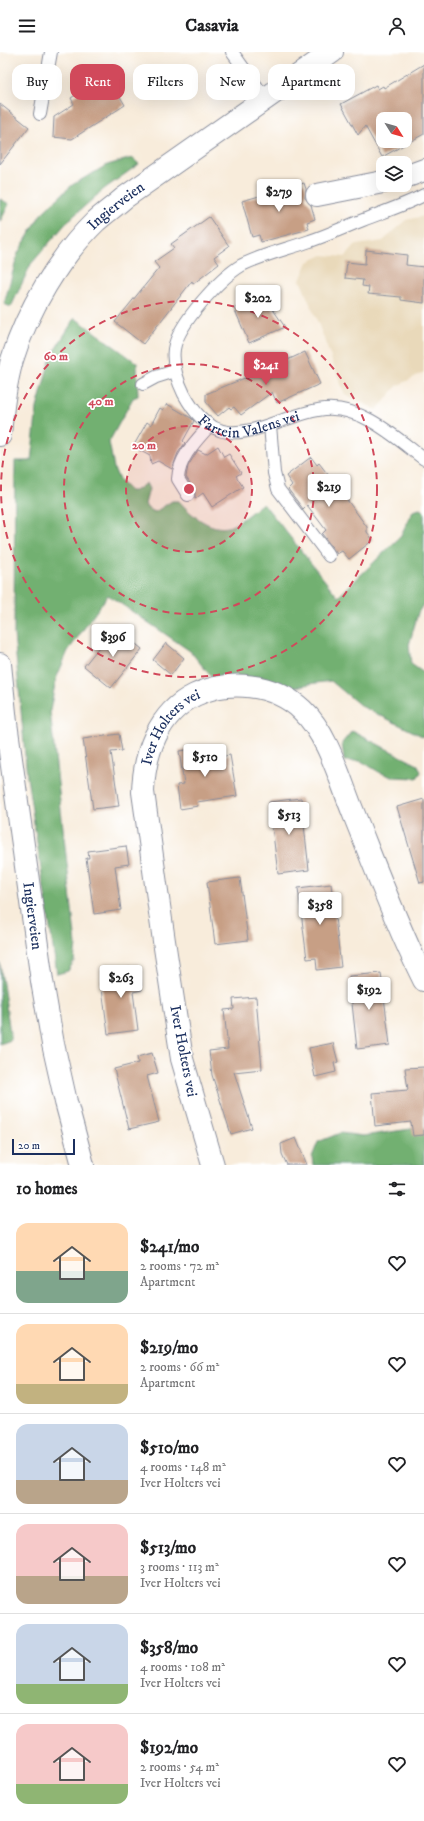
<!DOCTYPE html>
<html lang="en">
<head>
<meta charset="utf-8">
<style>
	body { margin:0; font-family:"IM FELL DW Pica",serif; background:#f6f6f6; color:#202124; height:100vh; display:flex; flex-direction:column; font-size:15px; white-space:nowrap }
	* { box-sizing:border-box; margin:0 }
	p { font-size:13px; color:#757577 }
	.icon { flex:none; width:22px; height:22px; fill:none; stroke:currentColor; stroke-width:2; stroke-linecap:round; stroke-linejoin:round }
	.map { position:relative; height:1113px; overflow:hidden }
	.sheet { display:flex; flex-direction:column; background:#fff; flex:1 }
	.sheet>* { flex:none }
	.hud { position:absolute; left:12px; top:12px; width:400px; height:36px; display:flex; gap:8px }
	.needle { width:26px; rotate:127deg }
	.tools { position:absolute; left:376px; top:60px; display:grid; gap:8px }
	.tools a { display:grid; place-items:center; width:36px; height:36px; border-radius:8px; background:#fff; box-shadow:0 4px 16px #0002; font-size:20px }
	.scale { position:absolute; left:12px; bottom:10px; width:63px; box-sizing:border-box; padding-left:4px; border:2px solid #1b2f5e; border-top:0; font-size:11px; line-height:14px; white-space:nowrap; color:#1b2f5e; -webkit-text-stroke:3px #fff; paint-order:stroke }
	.price { position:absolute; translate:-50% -34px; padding:0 9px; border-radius:4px; background:#fff; color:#222; font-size:13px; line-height:26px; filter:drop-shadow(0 1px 2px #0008) }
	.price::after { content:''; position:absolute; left:50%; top:24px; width:12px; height:9px; margin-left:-6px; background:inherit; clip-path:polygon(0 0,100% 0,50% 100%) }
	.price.on { background:#d1495b; color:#fff }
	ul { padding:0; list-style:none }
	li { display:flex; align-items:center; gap:12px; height:100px; padding:0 16px }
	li+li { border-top:1px solid #e0e0e0 }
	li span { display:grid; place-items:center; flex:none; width:112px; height:80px; border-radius:12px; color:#555 }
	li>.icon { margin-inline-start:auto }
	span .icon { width:48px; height:48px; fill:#fffc; stroke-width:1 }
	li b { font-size:17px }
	h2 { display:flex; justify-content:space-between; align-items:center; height:48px; padding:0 16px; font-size:17px }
	.pill { padding:0 14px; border-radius:12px; background:#fff; box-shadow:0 4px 16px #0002; font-size:14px; line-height:36px }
	.pill.on { background:#d1495b; color:#fff }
	header { display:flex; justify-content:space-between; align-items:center; height:52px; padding:0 16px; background:#fff; font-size:18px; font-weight:800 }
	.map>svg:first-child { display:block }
</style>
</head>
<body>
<header><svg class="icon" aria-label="menu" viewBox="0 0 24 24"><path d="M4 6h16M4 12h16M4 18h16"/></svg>Casavia<svg class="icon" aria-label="person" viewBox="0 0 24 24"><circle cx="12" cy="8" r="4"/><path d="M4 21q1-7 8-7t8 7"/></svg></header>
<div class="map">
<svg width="424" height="1113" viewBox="0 0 424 1113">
	<rect width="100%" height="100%" fill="#fff"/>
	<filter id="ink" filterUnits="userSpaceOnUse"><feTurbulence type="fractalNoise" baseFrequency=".025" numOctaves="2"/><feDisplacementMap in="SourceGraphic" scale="8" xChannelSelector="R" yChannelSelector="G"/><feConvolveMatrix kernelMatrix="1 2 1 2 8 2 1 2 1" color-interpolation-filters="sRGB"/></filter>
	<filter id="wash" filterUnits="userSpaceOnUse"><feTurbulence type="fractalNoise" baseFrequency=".012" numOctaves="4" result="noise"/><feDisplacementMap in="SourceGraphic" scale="16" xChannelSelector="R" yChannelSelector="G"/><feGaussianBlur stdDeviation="0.9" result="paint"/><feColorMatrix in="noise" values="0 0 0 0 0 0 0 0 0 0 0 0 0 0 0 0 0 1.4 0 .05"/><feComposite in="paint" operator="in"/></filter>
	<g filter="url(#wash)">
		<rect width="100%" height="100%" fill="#f8ecdb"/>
		<!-- built -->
		<path fill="#e9d9ba" d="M 424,164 L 424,320 L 397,334 L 377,358 L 345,343 L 318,271 L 300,228 L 308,210 L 323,203 L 345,205 L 356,193 L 383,189 L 406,168 Z"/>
		<!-- forest -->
		<g fill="#72b071" stroke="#467068">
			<path d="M 132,106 L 139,112 L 104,137 L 68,169 L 31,212 L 11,255 L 4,252 L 18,201 L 41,162 L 72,133 L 107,113 Z"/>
			<path d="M 0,147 L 9,152 L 0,170 Z"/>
			<path d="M 75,266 L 137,311 L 138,344 L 133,346 L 109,390 L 114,416 L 119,428 L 130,439 L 135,439 L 146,431 L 149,437 L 145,452 L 147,456 L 155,460 L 172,449 L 179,449 C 190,462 214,483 233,473 C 243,468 253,458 263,451 L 338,545 L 401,484 L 413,459 L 420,457 L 424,460 L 424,551 L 418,561 L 409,593 L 411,612 L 424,621 L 424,685 L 361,654 L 331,629 L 309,632 L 285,638 L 214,628 L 190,599 L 108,543 L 68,599 L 56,627 L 50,659 L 76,893 L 74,909 L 68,919 L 57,922 L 27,725 L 14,582 L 15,409 L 31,409 L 37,356 L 51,304 Z"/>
			<path d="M 352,679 L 418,713 L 421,720 L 417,726 L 392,725 L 379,720 L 361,709 L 344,709 L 342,691 Z"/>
			<path d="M 0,911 L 11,988 L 0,992 Z"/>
			<path d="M 424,1075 L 424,1113 L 313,1113 L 312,1105 L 318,1090 L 340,1081 L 363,1084 Z"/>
		</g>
		<g id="blocks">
			<!-- building -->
			<g fill="#c79f85" fill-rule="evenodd">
				<path d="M 424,12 L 424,82 L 382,105 L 365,74 L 358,83 L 341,52 L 376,33 L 378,37 L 383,34 L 384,36 ZM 383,67 L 405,67 L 405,89 L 383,89 Z"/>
				<path d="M 107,23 L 125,53 L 72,87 L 53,85 L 54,65 L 74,52 L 71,46 Z"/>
				<path d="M 0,52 L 29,75 L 0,112 Z"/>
				<path d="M 304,131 L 306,137 L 305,146 L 311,153 L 315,167 L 307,170 L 309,177 L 261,190 L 259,183 L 252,185 L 242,149 Z"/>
				<path d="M 209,165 L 229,194 L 214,205 L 219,212 L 193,232 L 192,229 L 143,292 L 115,270 L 159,216 L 154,210 L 174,196 L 171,192 Z"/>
				<path d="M 366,198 L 407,203 L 406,213 L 424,215 L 424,251 L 401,248 L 401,245 L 368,242 L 369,235 L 362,234 L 363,228 L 345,226 L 347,210 L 365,212 Z"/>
				<path d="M 263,243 L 285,275 L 249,291 L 234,256 Z"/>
				<path d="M 305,300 L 320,332 L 277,351 L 272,340 L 241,363 L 234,355 L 231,357 L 229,355 L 218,364 L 206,350 L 206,342 L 247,325 L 248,326 Z"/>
				<path d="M 167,352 L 191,366 L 194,369 L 183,389 L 185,391 L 178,401 L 172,417 L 158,409 L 151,412 L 150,404 L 133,395 L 147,370 L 151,373 L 160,356 L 163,358 Z"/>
				<path d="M 218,394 L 224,405 L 229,402 L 241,421 L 236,424 L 243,435 L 212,455 L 203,441 L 195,447 L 195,439 L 186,425 L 188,414 L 198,398 L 206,402 Z"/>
				<path d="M 311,405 L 317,413 L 319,411 L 336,433 L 367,475 L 367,480 L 373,488 L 349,507 L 342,499 L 337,502 L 322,482 L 326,478 L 307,453 L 303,457 L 288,437 L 292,433 L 286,424 Z"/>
				<path d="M 115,575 L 142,597 L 111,636 L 84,614 Z"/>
				<path d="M 166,591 L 184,606 L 171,623 L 153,608 Z"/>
				<path d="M 119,682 L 122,699 L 111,700 L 119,754 L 93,757 L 83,687 Z"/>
				<path d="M 207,695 L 209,707 L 230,703 L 237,744 L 197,750 L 198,754 L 180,757 L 177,733 L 184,732 L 179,699 Z"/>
				<path d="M 301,746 L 309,818 L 278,822 L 269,750 Z"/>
				<path d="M 424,747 L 424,830 L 420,831 L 397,755 Z"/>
				<path d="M 126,794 L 129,812 L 115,814 L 121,858 L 94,862 L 86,806 L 89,806 L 88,799 Z"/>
				<path d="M 240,826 L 248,888 L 215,892 L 207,830 Z"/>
				<path d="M 331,832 L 341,915 L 317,918 L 316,906 L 307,907 L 298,836 Z"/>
				<path d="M 139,914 L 142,938 L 133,940 L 138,978 L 108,982 L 101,929 L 108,927 L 107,918 Z"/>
				<path d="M 381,921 L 390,993 L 357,997 L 349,924 Z"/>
				<path d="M 256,945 L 262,1017 L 234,1020 L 252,1076 L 231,1082 L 212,1023 L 209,999 L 228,997 L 224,958 L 234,957 L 233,947 Z"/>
				<path d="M 333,991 L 338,1010 L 334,1011 L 336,1020 L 315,1025 L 309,996 Z"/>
				<path d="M 152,1001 L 158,1021 L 147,1024 L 159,1070 L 129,1077 L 114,1017 L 138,1011 L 137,1005 Z"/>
				<path d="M 424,1015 L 424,1083 L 413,1084 L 411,1070 L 375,1074 L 372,1041 L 408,1038 L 405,1016 Z"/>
				<path d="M 296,1086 L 307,1113 L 287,1113 L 282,1102 L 281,1092 Z"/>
			</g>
		</g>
	</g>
	<g filter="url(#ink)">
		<use href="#blocks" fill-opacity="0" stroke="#8a8e9c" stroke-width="1"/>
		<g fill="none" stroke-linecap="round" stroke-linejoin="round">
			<!-- service casing -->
			<g stroke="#8a8e9c" stroke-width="14">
				<g id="service">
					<path d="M 232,0 L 265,46"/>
					<path d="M 40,62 L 51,0"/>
					<path id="s1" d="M 424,143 C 405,153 383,160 363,168 C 345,175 328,183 310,189 C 288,197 264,202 242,213 C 220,226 178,272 174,297 C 172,313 177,328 184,342 C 193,359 208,378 228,380 C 246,382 266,374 283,368 C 297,364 311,358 325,357 C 363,354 396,386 424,407"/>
					<path d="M 143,332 L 156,325 L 175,319"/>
					<path d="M 270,373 L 274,421 L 278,437 L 329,504"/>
					<path d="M 188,443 L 178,427 C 179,405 196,389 210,373"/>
				</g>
			</g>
			<!-- minor casing -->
			<g stroke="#8a8e9c" stroke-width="24">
				<g id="minor">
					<path d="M 405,125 L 424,118"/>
					<path d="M 317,143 L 383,130"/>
					<path id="s2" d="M 213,1113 L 182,1007 L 164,889 L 143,740 C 144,702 158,661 195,643 C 228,627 274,631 302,658 C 328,682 340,728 353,760 C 376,817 397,874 424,928"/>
				</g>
			</g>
			<!-- secondary casing -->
			<g stroke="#8a8e9c" stroke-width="24">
				<g id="secondary">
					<path id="s3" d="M 0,383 C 2,358 5,333 12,308 C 27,259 59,205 96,169 C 105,161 115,154 124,146 L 332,0"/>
					<path id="s4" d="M 0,612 L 6,671 L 42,929 L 53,992 L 66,1050 L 83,1113"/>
				</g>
			</g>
			<!-- service -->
			<use href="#service" stroke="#fff" stroke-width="12"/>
			<!-- minor -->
			<use href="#minor" stroke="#fff" stroke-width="22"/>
			<!-- secondary -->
			<use href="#secondary" stroke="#fff" stroke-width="22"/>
		</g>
	</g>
	<!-- distance rings -->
	<circle cx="189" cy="437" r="63" fill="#d1495b" fill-opacity=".12"/>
	<g fill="none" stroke="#d1495b" stroke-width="2" stroke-dasharray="7 5">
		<circle cx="189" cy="437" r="63"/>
		<circle cx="189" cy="437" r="125"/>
		<circle cx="189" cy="437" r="188"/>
	</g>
	<g text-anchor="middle" stroke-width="3.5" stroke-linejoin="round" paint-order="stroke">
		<!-- street labels -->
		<g font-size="15" fill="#1b2f5e" stroke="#fff">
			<text dy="5" stroke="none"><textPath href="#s3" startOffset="265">Ingierveien</textPath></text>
			<text dy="5" stroke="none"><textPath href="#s1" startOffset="433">Fartein Valens vei</textPath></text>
			<text dy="5" stroke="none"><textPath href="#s2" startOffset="454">Iver Holters vei</textPath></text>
			<text dy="5" stroke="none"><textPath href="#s4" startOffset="254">Ingierveien</textPath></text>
			<text transform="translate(184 999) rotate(79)" y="5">Iver Holters vei</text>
		</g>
	</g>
	<circle cx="189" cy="437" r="6" fill="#d1495b" stroke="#fff" stroke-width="2"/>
	<g font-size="12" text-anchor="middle" font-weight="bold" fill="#d1495b" stroke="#fff" stroke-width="3.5" stroke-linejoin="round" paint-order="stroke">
		<text x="56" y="308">60 m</text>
		<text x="101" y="353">40 m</text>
		<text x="144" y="397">20 m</text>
	</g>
</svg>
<div class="tools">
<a><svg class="needle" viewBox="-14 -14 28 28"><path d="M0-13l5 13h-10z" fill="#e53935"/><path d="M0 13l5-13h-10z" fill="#757577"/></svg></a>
<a><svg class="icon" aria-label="layers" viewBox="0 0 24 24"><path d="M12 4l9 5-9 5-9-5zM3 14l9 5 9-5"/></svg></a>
</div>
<div class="scale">20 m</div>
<b class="price" style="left:279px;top:161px">$279</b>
<b class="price" style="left:258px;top:267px">$202</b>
<b class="price on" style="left:266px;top:334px">$241</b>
<b class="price" style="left:329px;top:456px">$219</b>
<b class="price" style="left:113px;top:606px">$396</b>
<b class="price" style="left:205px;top:726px">$510</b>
<b class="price" style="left:289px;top:784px">$513</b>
<b class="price" style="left:320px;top:874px">$358</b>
<b class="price" style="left:121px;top:947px">$263</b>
<b class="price" style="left:369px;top:959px">$192</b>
<div class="hud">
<a class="pill">Buy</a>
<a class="pill on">Rent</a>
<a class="pill">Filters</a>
<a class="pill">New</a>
<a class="pill">Apartment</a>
</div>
</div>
<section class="sheet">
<h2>10 homes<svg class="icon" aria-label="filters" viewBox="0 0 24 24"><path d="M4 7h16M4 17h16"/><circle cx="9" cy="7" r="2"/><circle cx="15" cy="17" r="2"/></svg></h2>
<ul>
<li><span style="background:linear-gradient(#ffd9b3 60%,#7fa58c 0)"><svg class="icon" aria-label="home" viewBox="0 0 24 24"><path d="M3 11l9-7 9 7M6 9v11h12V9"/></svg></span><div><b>$241/mo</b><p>2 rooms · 72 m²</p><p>Apartment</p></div><svg class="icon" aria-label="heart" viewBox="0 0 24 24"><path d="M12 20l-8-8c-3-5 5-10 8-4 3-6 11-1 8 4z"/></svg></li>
<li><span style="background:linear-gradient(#ffd9b3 75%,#c2b280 0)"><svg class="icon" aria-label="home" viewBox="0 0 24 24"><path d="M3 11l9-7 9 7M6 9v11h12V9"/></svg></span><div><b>$219/mo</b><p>2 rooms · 66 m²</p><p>Apartment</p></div><svg class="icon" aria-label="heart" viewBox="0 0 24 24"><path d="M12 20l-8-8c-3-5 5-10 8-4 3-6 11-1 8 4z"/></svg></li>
<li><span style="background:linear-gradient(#c9d6e8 70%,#b9a48a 0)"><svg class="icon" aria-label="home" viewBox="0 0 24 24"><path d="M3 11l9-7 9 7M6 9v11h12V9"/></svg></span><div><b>$510/mo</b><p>4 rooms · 148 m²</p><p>Iver Holters vei</p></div><svg class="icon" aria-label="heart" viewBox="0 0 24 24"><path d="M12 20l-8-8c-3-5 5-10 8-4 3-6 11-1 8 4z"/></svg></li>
<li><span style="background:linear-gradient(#f6c9c9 65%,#b9a48a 0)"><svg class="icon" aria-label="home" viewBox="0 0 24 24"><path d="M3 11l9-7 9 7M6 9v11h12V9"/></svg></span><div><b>$513/mo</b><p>3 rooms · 113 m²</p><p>Iver Holters vei</p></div><svg class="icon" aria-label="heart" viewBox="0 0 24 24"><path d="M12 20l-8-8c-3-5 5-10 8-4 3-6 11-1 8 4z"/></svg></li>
<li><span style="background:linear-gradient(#c9d6e8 75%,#8fb573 0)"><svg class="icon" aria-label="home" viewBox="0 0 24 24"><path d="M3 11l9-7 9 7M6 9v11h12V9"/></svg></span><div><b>$358/mo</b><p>4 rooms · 108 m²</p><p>Iver Holters vei</p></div><svg class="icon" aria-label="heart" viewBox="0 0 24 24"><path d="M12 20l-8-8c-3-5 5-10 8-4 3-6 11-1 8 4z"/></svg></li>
<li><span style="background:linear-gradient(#f6c9c9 75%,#8fb573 0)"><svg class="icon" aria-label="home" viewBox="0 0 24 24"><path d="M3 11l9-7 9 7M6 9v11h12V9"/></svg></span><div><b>$192/mo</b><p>2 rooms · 54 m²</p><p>Iver Holters vei</p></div><svg class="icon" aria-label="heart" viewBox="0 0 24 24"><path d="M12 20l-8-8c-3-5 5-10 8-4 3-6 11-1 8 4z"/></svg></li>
</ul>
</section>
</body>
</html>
